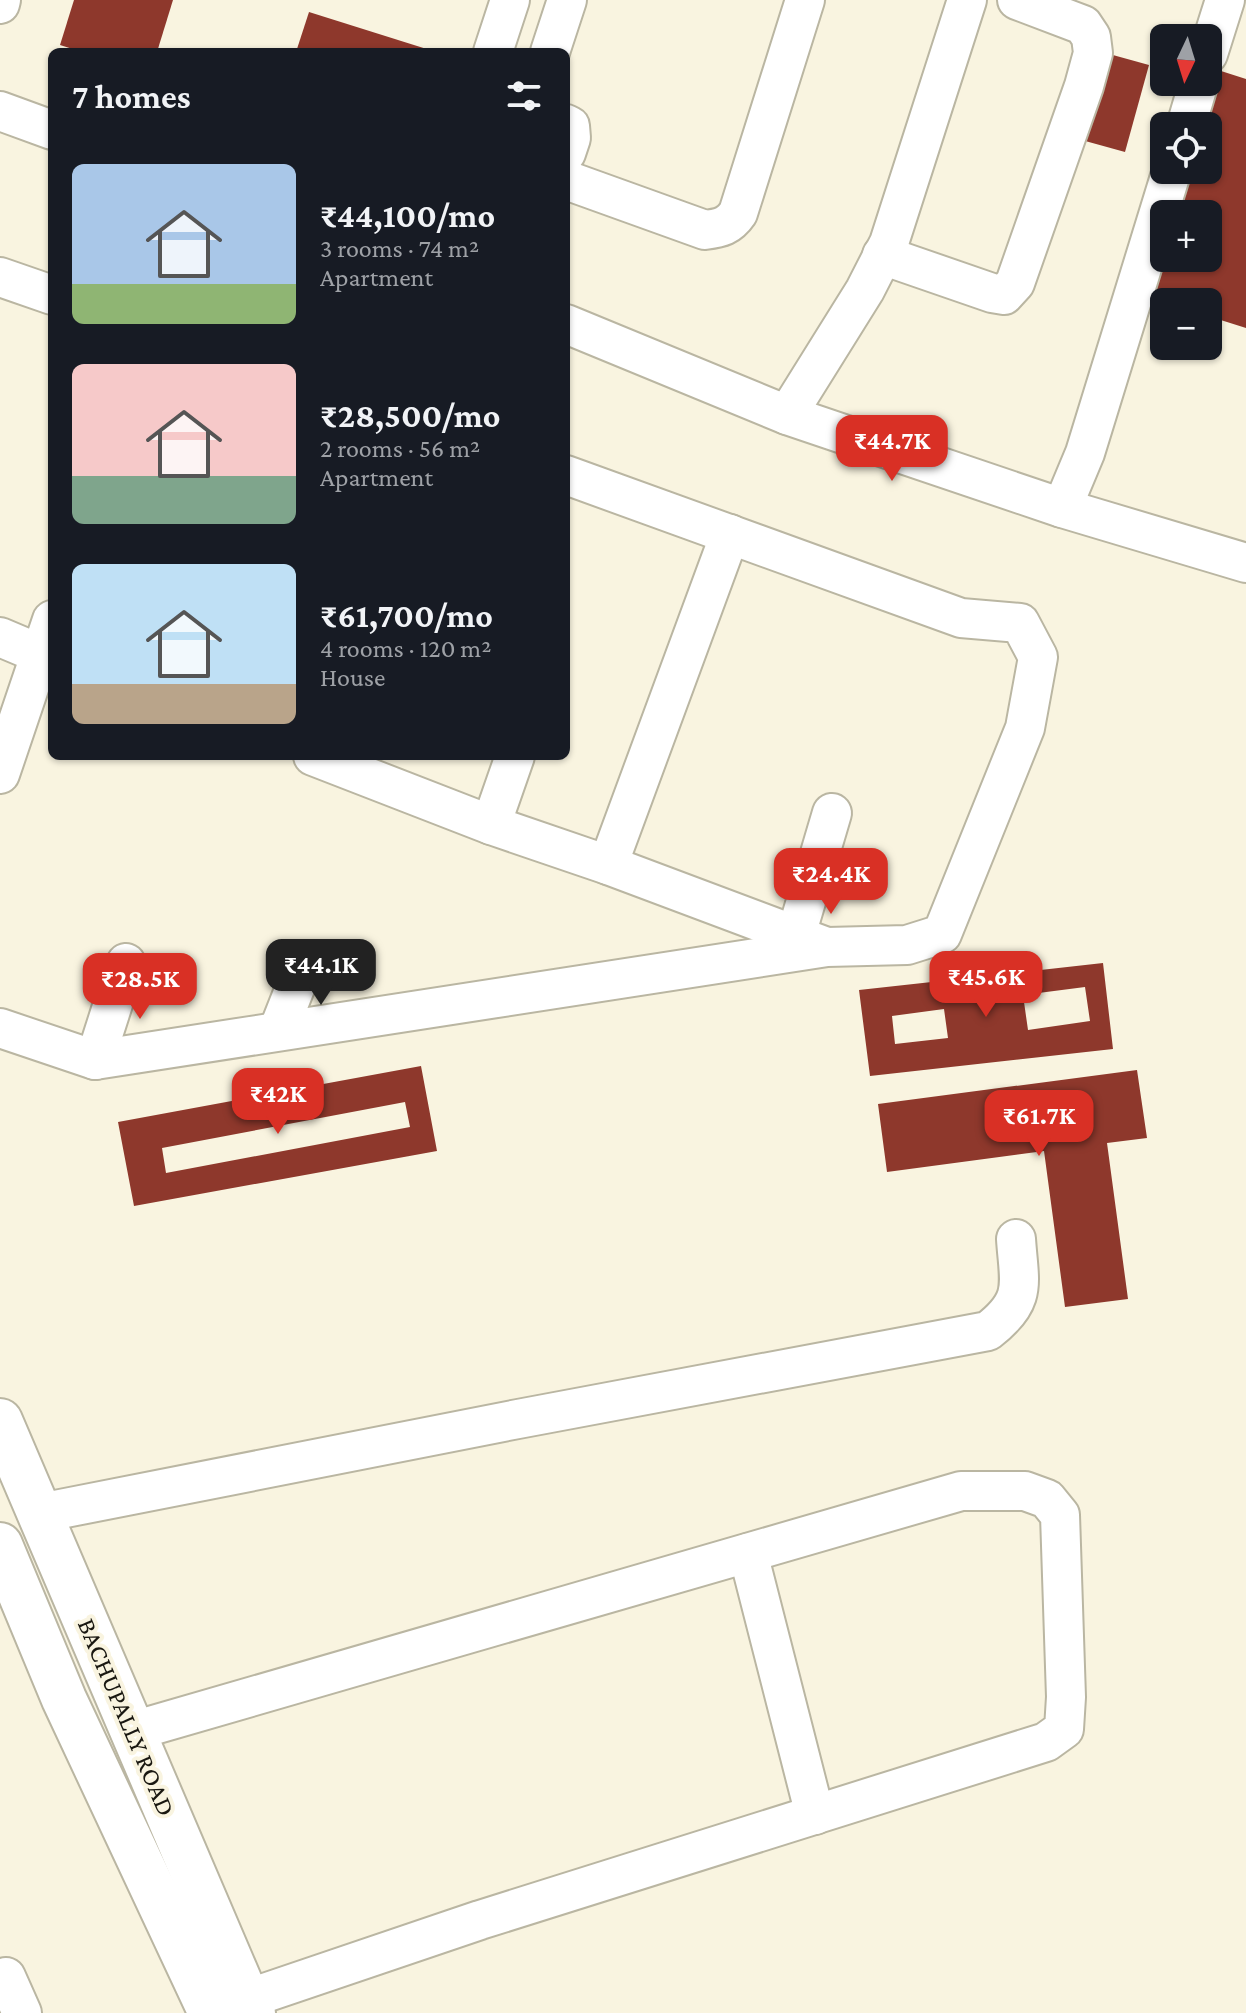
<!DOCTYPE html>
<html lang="en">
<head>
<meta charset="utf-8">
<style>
	body { margin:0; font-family:"Crimson Pro",serif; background:#242831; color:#f1f3f6; height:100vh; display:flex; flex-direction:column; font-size:30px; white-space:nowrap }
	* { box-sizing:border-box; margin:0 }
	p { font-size:26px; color:#9ea1a6 }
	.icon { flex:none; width:44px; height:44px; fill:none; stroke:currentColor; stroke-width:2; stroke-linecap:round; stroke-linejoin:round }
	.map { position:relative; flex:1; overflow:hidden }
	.sheet { position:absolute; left:48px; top:48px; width:522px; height:712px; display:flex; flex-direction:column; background:#171b24; border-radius:12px; box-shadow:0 2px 6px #0004 }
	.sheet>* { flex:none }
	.needle { width:52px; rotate:184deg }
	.buttons { position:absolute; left:1150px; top:24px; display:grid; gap:16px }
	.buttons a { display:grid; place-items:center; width:72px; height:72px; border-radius:12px; background:#171b24; box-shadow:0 2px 6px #0004; font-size:40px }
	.price { position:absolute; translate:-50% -68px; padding:0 18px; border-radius:16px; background:#d93025; color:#fff; font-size:26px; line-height:52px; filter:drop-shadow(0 2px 4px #0008) }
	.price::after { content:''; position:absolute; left:50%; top:48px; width:24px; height:18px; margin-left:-12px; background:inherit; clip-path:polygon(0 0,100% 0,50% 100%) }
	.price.on { background:#222; color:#fff }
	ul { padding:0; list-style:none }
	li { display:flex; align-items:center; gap:24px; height:200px; padding:0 24px }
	li span { display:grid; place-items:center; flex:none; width:224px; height:160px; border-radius:12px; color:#555 }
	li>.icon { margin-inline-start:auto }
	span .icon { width:96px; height:96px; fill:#fffc; stroke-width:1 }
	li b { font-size:34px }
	h2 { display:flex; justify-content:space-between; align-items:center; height:96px; padding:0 24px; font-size:34px }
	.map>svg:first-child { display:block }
</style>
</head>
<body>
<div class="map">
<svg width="1246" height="2013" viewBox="0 0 1246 2013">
	<rect width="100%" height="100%" fill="#f9f4e0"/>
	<!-- building -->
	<g fill="#8e382c" fill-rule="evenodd">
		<path d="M 74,0 L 173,0 L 157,52 L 82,52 L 60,45 Z"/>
		<path d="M 309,12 L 433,51 L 433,52 L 296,52 Z"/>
		<path d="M 1102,52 L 1149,65 L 1125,152 L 1078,139 Z"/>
		<path d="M 1221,71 L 1246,79 L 1246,328 L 1208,316 L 1208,302 L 1164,302 L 1149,297 L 1164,258 L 1208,258 L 1208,214 L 1175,214 L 1189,170 L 1208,170 L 1208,126 L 1203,126 Z"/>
		<path d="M 1103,963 L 1113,1049 L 870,1076 L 859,990 ZM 1085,987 L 1090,1021 L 1028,1030 L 1023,995 ZM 944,1009 L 948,1038 L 895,1044 L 892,1016 Z"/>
		<path d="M 421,1066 L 437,1151 L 134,1206 L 118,1122 ZM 405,1102 L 410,1127 L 166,1173 L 162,1148 Z"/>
		<path d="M 1137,1070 L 1147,1138 L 1107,1143 L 1128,1299 L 1065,1307 L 1044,1151 L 887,1172 L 878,1104 Z"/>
	</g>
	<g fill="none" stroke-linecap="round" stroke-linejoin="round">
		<!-- minor casing -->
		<g stroke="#bab6a2" stroke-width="42">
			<g id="minor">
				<path d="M 0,4 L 1,0"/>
				<path d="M 493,52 L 510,0"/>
				<path d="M 550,52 L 567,0"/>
				<path d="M 1208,54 L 1225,0"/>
				<path d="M 0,111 L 52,130"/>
				<path d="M 566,124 L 570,126 L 571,138 L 566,153"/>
				<path d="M 1186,126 L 1199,82"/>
				<path d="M 566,180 L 705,230 C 721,228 729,226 738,213 L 805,0"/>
				<path d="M 882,255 L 992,293 L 1004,295 L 1015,283 L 1084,86 L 1093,53 L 1091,37 L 1083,25 L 1017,0"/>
				<path d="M 0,277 L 52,295"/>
				<path d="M 566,324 L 787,415 L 1062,508 L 1246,563"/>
				<path d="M 787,415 L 865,290 L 889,243 L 967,0"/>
				<path d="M 1062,508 L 1085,453 L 1172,170"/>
				<path d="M 0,637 L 52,659"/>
				<path d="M 313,756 L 491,825 L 608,865 L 824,946"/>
				<path d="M 0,774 L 52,620"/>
				<path d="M 491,825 L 515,756"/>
				<path d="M 608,865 L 730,534"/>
				<path d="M 796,935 L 832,813"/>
				<path d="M 0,1028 L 95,1060 L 827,947 L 907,945 L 942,934 L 1025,728 L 1038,657 L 1020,623 L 961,618 L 566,475"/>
				<path d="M 278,1031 L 306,960"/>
				<path d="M 95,1060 L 126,963"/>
				<path d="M 40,1513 L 518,1419 L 988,1331 C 1028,1300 1019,1284 1016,1239"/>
				<path d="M 748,1553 L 815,1815"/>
				<path d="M 133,1731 L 961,1491 L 1025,1491 L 1047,1499 L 1060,1515 L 1066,1697 L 1064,1729 L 1046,1742 L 480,1920 L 247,1999"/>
				<path d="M 6,1977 L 22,2013"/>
			</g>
		</g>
		<!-- major casing -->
		<g stroke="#bab6a2" stroke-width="48">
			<g id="major">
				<path d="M 0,1421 L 253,2013"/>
				<path d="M 0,1545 L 64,1699 L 211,2013"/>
			</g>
		</g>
		<!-- minor -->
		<use href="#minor" stroke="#fff" stroke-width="38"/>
		<!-- major -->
		<use href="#major" stroke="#fff" stroke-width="44"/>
	</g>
	<g text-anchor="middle" stroke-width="8" stroke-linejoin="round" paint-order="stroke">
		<!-- street labels -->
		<g font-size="26" fill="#191710" stroke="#f9f4e0">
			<text transform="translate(127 1717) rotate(67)" y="9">BACHUPALLY ROAD</text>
		</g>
	</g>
</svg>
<div class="buttons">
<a><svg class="needle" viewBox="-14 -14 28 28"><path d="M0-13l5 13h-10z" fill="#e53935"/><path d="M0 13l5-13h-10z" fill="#9ea1a6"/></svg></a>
<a><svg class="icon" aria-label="locate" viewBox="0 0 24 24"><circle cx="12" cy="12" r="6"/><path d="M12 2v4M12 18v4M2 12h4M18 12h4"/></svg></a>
<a>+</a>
<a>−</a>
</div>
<b class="price" style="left:892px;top:483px">₹44.7K</b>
<b class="price" style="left:831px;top:916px">₹24.4K</b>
<b class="price on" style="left:321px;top:1007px">₹44.1K</b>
<b class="price" style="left:986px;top:1019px">₹45.6K</b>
<b class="price" style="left:140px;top:1021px">₹28.5K</b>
<b class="price" style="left:278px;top:1136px">₹42K</b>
<b class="price" style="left:1039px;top:1158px">₹61.7K</b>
<section class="sheet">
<h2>7 homes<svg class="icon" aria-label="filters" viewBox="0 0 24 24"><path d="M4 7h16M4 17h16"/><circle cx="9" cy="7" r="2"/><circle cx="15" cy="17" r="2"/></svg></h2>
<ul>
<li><span style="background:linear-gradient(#a9c7e8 75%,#8fb573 0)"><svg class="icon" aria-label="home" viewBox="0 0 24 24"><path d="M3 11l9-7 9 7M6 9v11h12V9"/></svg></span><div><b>₹44,100/mo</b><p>3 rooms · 74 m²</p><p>Apartment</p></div></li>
<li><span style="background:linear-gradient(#f6c9c9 70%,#7fa58c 0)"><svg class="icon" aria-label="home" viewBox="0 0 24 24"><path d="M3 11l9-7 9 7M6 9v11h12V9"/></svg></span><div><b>₹28,500/mo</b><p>2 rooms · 56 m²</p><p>Apartment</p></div></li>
<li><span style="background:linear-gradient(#bfe0f5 75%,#b9a48a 0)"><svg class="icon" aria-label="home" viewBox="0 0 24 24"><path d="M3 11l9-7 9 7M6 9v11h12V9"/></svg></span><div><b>₹61,700/mo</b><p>4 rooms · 120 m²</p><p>House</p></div></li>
</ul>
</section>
</div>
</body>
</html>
